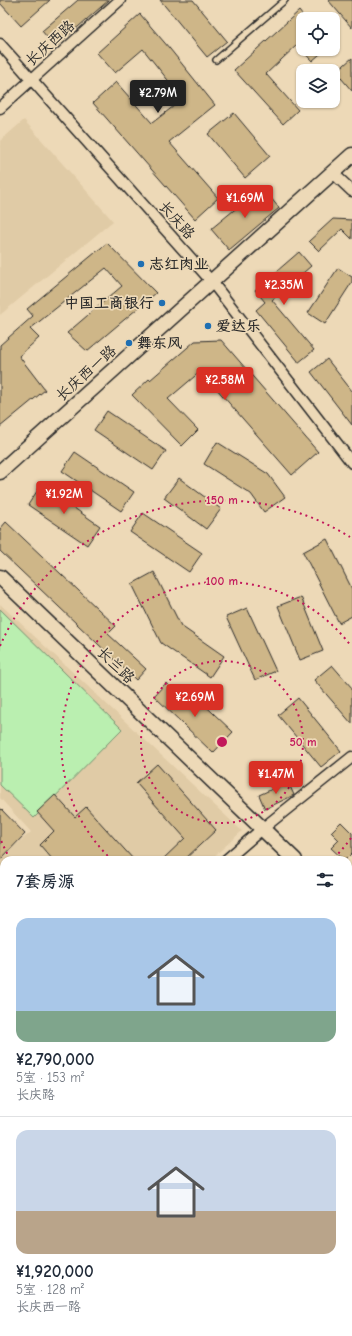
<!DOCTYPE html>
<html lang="zh">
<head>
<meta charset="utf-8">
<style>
	body { margin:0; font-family:"Comic Neue","LXGW WenKai TC",sans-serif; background:#f6f6f7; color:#1f2937; height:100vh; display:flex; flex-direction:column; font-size:15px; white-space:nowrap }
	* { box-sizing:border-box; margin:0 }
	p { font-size:13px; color:#747a83 }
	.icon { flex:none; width:22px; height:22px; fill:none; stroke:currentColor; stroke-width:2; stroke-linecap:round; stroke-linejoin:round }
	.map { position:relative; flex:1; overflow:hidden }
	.drawer { position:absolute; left:0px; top:856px; width:352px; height:480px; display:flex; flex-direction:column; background:#fff; border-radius:12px 12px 0 0; box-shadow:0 1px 3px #0004 }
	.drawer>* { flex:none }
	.controls { position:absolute; left:296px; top:12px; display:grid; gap:8px }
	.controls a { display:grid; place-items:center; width:44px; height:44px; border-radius:8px; background:#fff; box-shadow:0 1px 3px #0004; font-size:20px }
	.price { position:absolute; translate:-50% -34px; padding:0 9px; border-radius:4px; background:#d93025; color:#fff; font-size:13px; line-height:26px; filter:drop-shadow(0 1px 2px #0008) }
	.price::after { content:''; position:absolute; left:50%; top:24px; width:12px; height:9px; margin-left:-6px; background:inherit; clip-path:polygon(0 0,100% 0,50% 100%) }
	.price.selected { background:#222; color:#fff }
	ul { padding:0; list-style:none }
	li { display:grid; align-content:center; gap:8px; height:212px; padding:0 16px }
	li+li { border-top:1px solid #e0e1e3 }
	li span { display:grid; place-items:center; height:124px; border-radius:12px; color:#555 }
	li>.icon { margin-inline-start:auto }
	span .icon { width:72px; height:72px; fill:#fffc; stroke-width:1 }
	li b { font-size:17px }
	h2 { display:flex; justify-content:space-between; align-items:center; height:48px; padding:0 16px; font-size:17px }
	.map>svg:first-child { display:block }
</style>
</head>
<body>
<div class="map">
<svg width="352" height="1336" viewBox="0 0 352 1336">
	<rect width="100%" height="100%" fill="#edd9b7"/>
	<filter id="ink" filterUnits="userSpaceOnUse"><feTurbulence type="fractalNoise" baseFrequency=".025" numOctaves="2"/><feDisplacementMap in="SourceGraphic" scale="8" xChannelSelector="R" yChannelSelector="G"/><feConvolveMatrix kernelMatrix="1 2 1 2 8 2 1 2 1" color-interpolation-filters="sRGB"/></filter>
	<g filter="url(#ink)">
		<!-- built -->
		<g fill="#e0cba6">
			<path d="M 24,120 L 113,221 L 0,315 L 0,141 Z"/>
			<path d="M 0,604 L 242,831 L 210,860 L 4,860 L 4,981 L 0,978 L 0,858 L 31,832 L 0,798 Z"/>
			<path d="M 348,1272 L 352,1277 L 352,1336 L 128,1336 L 132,1332 L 348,1332 Z"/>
		</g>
		<!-- green -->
		<path fill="#baefb0" stroke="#728d6e" d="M 0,609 L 122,729 L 34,818 L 0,785 Z"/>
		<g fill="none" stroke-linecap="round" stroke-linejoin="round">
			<!-- canal -->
			<path stroke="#7fccde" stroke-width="11" d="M 348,1140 L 352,1136"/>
		</g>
		<!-- building -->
		<g fill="#ceb688" stroke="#2b2b2b">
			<path d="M 0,0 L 50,0 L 21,26 L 0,3 Z"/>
			<path d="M 78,0 L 109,0 L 55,47 L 42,31 Z"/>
			<path d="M 160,0 L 193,0 L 227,41 L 207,57 Z"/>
			<path d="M 328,0 L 352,0 L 352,28 Z"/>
			<path d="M 299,11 L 303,16 L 303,49 L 326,49 L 312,61 L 297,45 L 266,74 L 298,110 L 283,124 L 234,70 Z"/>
			<path d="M 140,14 L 170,49 L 215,105 L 169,142 L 218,198 L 195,219 L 93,103 L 116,82 L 152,123 L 183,99 L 143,49 L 115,73 L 97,53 Z"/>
			<path d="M 352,58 L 352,91 L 336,72 Z"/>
			<path d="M 234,113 L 270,156 L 245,178 L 208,134 Z"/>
			<path d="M 262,187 L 279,208 L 229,250 L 211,229 Z"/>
			<path d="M 333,219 L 352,220 L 352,239 L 342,229 L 319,251 L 309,241 Z"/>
			<path d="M 107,243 L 156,293 L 87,351 L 67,333 L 122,286 L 106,268 L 30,329 L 39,338 L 19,356 L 45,390 L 0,427 L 0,345 L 33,316 L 27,309 Z"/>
			<path d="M 299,252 L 311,266 L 272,300 L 314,350 L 298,363 L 298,361 L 256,310 L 265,302 L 255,290 Z"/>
			<path d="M 338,268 L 352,277 L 352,282 L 325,324 L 308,313 Z"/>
			<path d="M 221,340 L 318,452 L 292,475 L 201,371 L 168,399 L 198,430 L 182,446 L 132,395 L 149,379 L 150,380 L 195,341 Z"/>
			<path d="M 327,359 L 352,391 L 352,425 L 311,372 Z"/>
			<path d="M 107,411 L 166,451 L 153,470 L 94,430 Z"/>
			<path d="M 217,442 L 268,474 L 285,497 L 264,512 L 251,494 L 204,464 Z"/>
			<path d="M 75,452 L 134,492 L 121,511 L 62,471 Z"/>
			<path d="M 179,478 L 221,509 L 206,529 L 164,498 Z"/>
			<path d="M 41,485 L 100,526 L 87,545 L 28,505 Z"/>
			<path d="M 143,513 L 202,553 L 189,572 L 130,532 Z"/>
			<path d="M 6,522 L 116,626 L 108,634 L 146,669 L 136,680 L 0,551 L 0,529 Z"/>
			<path d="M 327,539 L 352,589 L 352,616 L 339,623 L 303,552 Z"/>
			<path d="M 154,572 L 181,626 L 224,656 L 210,677 L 161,643 L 132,584 Z"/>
			<path d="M 301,597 L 323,651 L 300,660 L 278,606 Z"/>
			<path d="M 247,608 L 276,671 L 255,680 L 226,617 Z"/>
			<path d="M 332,665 L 352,688 L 352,724 L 314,680 Z"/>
			<path d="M 166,683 L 185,702 L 193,694 L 233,732 L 213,753 L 154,696 Z"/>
			<path d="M 298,698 L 341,751 L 321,767 L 278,715 Z"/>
			<path d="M 157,764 L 216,830 L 184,860 L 162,860 L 185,838 L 136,783 Z"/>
			<path d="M 288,782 L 294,795 L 265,809 L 259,795 Z"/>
			<path d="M 55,795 L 75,817 L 86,807 L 134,860 L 53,860 L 40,845 L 54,831 L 37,812 Z"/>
			<path d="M 0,808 L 25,834 L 0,860 Z"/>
			<path d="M 341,822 L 352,833 L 352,853 L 345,860 L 344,860 L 331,848 L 339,840 L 331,832 Z"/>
		</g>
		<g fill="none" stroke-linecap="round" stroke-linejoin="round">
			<!-- lane casing -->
			<g stroke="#2b2b2b" stroke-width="8">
				<path id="lane" d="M 216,60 L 285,0"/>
			</g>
			<!-- street casing -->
			<g stroke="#2b2b2b" stroke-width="13">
				<g id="street">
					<path d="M 0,44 L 212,282 L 352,463"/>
					<path d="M 0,108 L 120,0"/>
					<path d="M 333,173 L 352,191"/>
					<path d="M 226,860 L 262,829 L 352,757"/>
					<path d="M 0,990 L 4,992"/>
				</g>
			</g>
			<!-- secondary casing -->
			<g stroke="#2b2b2b" stroke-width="17">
				<g id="secondary">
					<path d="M 0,472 L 352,155"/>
					<path d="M 0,577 L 295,860"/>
					<path d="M 348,911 L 352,914"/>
					<path d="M 348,1095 L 352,1092"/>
					<path d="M 348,1108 L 352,1104"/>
					<path d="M 62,1336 L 66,1332"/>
					<path d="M 78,1336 L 83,1332"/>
				</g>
			</g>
			<!-- lane -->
			<use href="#lane" stroke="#edd9b7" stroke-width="5"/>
			<!-- street -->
			<use href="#street" stroke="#edd9b7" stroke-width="10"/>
			<!-- secondary -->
			<use href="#secondary" stroke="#edd9b7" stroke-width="14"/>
		</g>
	</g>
	<!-- distance rings -->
	<g fill="none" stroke="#c2185b" stroke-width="2" stroke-dasharray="2 4">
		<circle cx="222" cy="742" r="81"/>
		<path d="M351 838A161 161 0 0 1 332 860M112 860A161 161 0 1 1 351 646"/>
		<path d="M10 859A242 242 0 0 1 0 838M0 646A242 242 0 0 1 350 537"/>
	</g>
	<!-- markers -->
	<g fill="#1f6fb2" stroke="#edd9b7" stroke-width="1.5">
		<circle cx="141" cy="264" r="4"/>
		<circle cx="162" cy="303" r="4"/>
		<circle cx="208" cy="326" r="4"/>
		<circle cx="129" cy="343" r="4"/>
	</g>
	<g text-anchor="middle" stroke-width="3.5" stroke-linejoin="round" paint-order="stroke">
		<!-- street labels -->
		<g font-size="15" fill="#2b2b2b" stroke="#edd9b7">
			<text transform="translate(50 43) rotate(-42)" y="5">长庆西路</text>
			<text transform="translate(177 220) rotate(48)" y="5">长庆路</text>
			<text transform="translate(86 373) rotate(-42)" y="5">长庆西一路</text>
			<text transform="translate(116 665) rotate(44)" y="5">长兰路</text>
		</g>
		<!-- poi labels -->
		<g font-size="15" font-weight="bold" fill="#2b2b2b" stroke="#edd9b7" text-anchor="start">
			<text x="149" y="269">志红肉业</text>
			<text x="154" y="308" text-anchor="end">中国工商银行</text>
			<text x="216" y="331">爱达乐</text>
			<text x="137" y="348">舞东风</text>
		</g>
	</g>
	<circle cx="222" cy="742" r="6" fill="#c2185b" stroke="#edd9b7" stroke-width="2"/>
	<g font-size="12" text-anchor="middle" font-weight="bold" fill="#c2185b" stroke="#edd9b7" stroke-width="3.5" stroke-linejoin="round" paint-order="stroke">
		<text x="222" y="504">150 m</text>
		<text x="222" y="585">100 m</text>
		<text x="303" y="746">50 m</text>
	</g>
</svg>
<div class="controls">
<a><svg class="icon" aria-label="locate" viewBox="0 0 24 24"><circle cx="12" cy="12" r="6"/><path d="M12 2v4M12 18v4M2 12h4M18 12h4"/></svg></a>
<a><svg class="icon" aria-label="layers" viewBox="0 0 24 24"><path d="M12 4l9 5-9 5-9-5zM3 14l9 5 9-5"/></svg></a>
</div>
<b class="price selected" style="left:158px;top:114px">¥2.79M</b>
<b class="price" style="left:245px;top:219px">¥1.69M</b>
<b class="price" style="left:284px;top:306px">¥2.35M</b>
<b class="price" style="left:225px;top:401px">¥2.58M</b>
<b class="price" style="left:64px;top:515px">¥1.92M</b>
<b class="price" style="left:195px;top:718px">¥2.69M</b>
<b class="price" style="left:276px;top:795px">¥1.47M</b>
<section class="drawer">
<h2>7套房源<svg class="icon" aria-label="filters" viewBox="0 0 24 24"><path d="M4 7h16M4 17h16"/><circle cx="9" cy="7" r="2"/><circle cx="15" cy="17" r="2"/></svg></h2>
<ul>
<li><span style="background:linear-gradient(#a9c7e8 75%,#7fa58c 0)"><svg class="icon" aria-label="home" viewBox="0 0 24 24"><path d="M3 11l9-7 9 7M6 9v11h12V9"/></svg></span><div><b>¥2,790,000</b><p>5室 · 153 m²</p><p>长庆路</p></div></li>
<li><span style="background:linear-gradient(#c9d6e8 65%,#b9a48a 0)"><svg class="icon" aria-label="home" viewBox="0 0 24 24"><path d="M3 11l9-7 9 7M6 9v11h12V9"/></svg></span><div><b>¥1,920,000</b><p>5室 · 128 m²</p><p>长庆西一路</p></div></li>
</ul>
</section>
</div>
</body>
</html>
